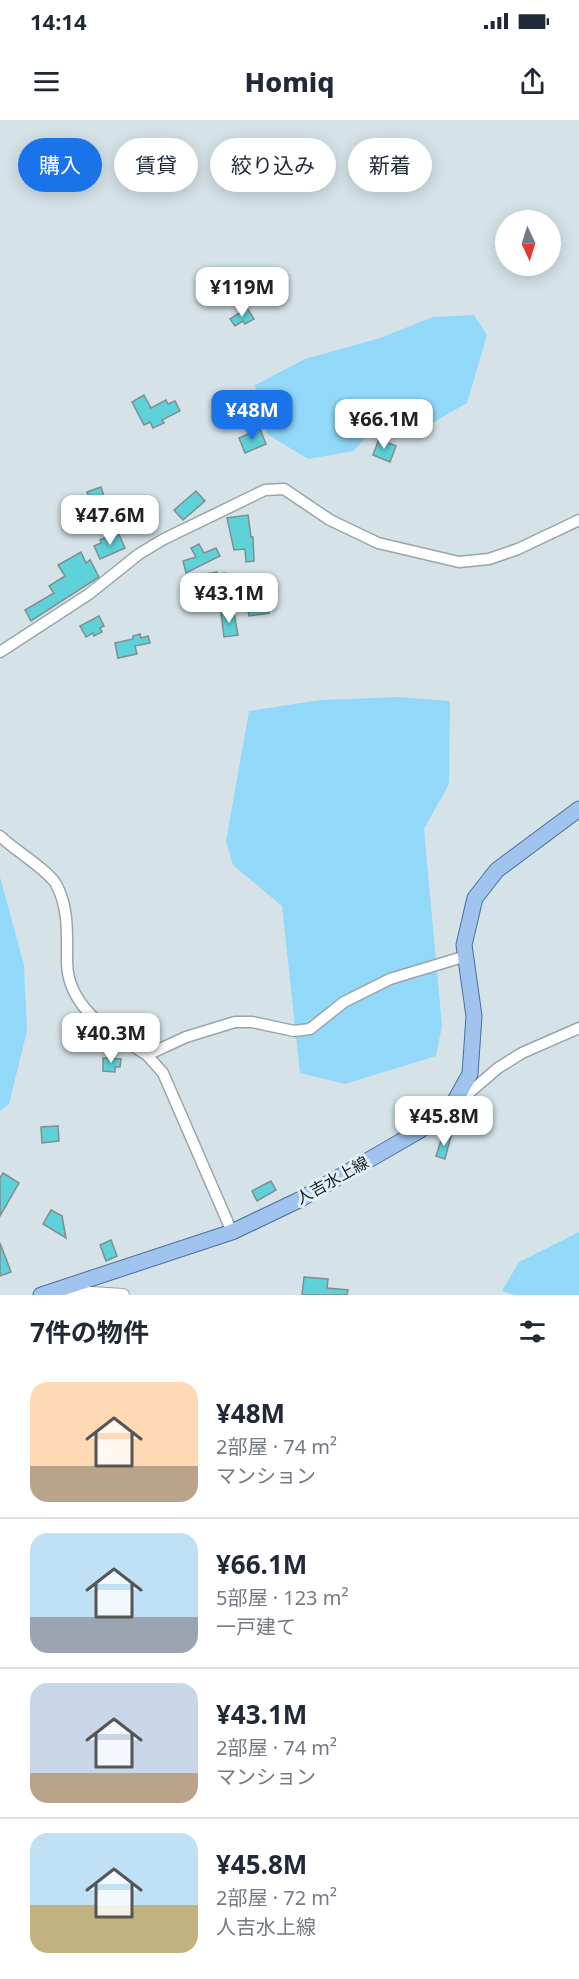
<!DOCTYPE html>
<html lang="ja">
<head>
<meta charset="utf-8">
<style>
	body { margin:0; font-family:"Noto Sans","Noto Sans JP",sans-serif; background:#f2f2f3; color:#1f2937; height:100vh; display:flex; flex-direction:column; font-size:22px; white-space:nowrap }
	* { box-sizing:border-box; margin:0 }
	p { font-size:20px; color:#747a83 }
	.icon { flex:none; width:33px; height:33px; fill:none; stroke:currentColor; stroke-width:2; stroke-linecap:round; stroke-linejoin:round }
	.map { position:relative; height:1175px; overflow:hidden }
	.details { display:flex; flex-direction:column; background:#fff; flex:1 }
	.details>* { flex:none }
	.guide { position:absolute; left:18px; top:18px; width:543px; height:54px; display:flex; gap:12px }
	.needle { width:39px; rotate:176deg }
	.fabs { position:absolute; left:495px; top:90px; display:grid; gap:12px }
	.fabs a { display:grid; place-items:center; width:66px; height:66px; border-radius:50%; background:#fff; box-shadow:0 3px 15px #0003; font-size:30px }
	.price { position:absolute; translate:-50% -51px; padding:0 14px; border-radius:12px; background:#fff; color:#222; font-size:20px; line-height:39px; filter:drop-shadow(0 2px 3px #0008) }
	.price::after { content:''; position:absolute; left:50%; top:36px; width:18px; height:14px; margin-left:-9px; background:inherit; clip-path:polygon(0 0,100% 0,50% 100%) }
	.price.active { background:#1a73e8; color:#fff }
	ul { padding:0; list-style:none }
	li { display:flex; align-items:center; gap:18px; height:150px; padding:0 30px }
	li+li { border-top:2px solid #e0e1e3 }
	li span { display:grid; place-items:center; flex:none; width:168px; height:120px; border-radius:18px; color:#555 }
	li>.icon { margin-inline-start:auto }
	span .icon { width:72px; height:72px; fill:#fffc; stroke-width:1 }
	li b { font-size:26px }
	h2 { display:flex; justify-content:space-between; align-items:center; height:72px; padding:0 30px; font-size:26px }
	.pill { padding:0 21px; border-radius:27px; background:#fff; box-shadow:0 3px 15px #0003; font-size:21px; line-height:54px }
	.pill.active { background:#1a73e8; color:#fff }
	.status { display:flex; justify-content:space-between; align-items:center; height:42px; padding:0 30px; background:#fff; direction:ltr }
	.status svg { height:16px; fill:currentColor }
	header { display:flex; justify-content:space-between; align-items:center; height:78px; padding:0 30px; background:#fff; font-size:27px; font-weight:800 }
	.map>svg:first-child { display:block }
</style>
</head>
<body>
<div class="status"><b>14:14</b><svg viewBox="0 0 49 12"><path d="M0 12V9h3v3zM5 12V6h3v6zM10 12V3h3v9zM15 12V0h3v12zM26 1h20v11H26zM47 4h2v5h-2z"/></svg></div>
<header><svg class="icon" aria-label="menu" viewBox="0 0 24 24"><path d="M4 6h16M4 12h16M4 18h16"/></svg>Homiq<svg class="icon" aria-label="share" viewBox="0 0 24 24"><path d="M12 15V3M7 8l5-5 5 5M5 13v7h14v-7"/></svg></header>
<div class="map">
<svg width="579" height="1175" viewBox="0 0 579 1175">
	<rect width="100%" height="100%" fill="#d5e3e9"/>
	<!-- green -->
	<g fill="#92d9f9">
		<path d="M 474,195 L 487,215 L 467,283 L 406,318 L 379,302 L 354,331 L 308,339 L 267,314 L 255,265 L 305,239 L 380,218 L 433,197 Z"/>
		<path d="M 399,577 L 450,581 L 449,664 L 424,709 L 442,906 L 436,936 L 345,964 L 300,953 L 282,786 L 233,745 L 226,721 L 249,591 L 320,580 Z"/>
		<path d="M 0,757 L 24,845 L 27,911 L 9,984 L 0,991 Z"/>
		<path d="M 579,1112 L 579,1175 L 515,1175 L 502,1171 L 519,1142 Z"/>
	</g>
	<!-- building -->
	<g fill="#5ed1d9" stroke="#808e8f" stroke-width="1.5">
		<path d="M 247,188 L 254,199 L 245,204 L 243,201 L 235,206 L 230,199 Z"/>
		<path d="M 144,275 L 151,288 L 166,280 L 168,284 L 175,281 L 180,291 L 162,300 L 164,303 L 153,308 L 150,302 L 144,305 L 132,282 Z"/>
		<path d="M 260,309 L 266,324 L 245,333 L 239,318 Z"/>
		<path d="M 379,319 L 396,326 L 390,342 L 373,335 Z"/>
		<path d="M 101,367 L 105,379 L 91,384 L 87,372 Z"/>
		<path d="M 196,371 L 205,381 L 183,400 L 174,390 Z"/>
		<path d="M 87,379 L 97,403 L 84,409 L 74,384 Z"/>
		<path d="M 248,395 L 251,417 L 253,417 L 254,441 L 246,442 L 245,429 L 234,430 L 227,398 Z"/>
		<path d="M 118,412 L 125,428 L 100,439 L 94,426 L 101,423 L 100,420 Z"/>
		<path d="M 199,424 L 204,433 L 216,428 L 220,436 L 186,453 L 183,441 L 196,437 L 191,428 Z"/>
		<path d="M 81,432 L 86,443 L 90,440 L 99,457 L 31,501 L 25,490 L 54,473 L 49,466 L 65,456 L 58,445 Z"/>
		<path d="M 217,452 L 217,454 L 226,453 L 225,468 L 218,470 L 218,472 L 208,474 L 205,454 Z"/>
		<path d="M 268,484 L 269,493 L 249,496 L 247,487 Z"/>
		<path d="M 229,491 L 229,494 L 234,493 L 238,515 L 224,517 L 221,492 Z"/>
		<path d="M 99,496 L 104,506 L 100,508 L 102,512 L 94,516 L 93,513 L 86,517 L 80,506 Z"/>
		<path d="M 140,514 L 141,518 L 148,516 L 150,523 L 135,526 L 137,534 L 118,538 L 115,523 L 133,519 L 133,516 Z"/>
		<path d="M 103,938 L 121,939 L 120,947 L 115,947 L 115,952 L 103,951 Z"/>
		<path d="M 58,1006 L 59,1021 L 42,1023 L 41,1007 Z"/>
		<path d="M 443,1014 L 451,1016 L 445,1039 L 436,1036 Z"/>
		<path d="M 3,1053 L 19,1063 L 0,1096 L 0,1058 Z"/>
		<path d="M 271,1061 L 276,1070 L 257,1081 L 252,1071 Z"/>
		<path d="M 51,1090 L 62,1096 L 66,1118 L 43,1104 Z"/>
		<path d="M 111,1120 L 117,1136 L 106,1141 L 100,1125 Z"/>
		<path d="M 0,1123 L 11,1152 L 0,1156 Z"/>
		<path d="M 304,1157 L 328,1159 L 327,1168 L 348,1170 L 347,1175 L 302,1175 Z"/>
	</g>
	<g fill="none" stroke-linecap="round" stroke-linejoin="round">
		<!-- minor casing -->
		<g stroke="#98a5ab" stroke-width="13">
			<g id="minor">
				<path d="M 0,532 L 89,474 L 139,434 L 164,419 L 265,370 L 284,369 L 330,400 L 378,423 L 459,442 L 489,439 L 518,429 L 579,400"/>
				<path d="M 0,716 C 14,730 47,749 56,764 C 69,788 67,815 67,841 C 67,889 112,913 147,935"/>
				<path d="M 456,984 L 498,948 L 522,933 L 579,908"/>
				<path d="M 232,1112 L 163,953 L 147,935 L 186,917 L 235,902 L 252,902 L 294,911 L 310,909 L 344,882 L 390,859 L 466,836"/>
			</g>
		</g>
		<!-- tertiary casing -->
		<g stroke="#98a5ab" stroke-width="14">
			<path id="tertiary" d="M 60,1171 L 123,1175"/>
		</g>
		<!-- primary casing -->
		<g stroke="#486f9f" stroke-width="17">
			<path id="primary" d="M 41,1175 L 232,1112 L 299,1080 L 419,1011 L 451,988 L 470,954 L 474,896 L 464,825 L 475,778 L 497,750 L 579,689"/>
		</g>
		<!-- minor -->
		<use href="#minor" stroke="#fff" stroke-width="10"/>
		<!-- tertiary -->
		<use href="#tertiary" stroke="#fff" stroke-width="12"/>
		<!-- primary -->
		<use href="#primary" stroke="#a1c4ef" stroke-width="15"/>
	</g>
	<g text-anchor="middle" stroke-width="6" stroke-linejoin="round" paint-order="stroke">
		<!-- street labels -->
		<g font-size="16" fill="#171c1e" stroke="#e2f0f6">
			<text transform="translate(332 1060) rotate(-29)" y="6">人吉水上線</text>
		</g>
	</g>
</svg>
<div class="fabs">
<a><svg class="needle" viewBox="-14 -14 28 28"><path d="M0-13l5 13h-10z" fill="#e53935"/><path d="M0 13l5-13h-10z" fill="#747a83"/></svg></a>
</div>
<b class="price" style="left:242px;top:198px">¥119M</b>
<b class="price active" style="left:252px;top:321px">¥48M</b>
<b class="price" style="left:384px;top:330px">¥66.1M</b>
<b class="price" style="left:110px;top:426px">¥47.6M</b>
<b class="price" style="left:229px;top:504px">¥43.1M</b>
<b class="price" style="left:111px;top:944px">¥40.3M</b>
<b class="price" style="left:444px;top:1027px">¥45.8M</b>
<div class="guide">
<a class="pill active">購入</a>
<a class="pill">賃貸</a>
<a class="pill">絞り込み</a>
<a class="pill">新着</a>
</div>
</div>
<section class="details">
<h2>7件の物件<svg class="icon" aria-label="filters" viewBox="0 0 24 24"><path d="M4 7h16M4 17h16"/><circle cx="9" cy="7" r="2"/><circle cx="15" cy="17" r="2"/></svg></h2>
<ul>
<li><span style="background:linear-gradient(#ffd9b3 70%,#b9a48a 0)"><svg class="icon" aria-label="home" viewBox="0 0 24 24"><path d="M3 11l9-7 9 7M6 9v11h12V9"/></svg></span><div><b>¥48M</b><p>2部屋 · 74 m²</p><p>マンション</p></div></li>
<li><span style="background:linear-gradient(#bfe0f5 70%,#9aa5b1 0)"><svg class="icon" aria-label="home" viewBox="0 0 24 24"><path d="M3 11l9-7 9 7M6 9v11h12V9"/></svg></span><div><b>¥66.1M</b><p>5部屋 · 123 m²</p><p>一戸建て</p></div></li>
<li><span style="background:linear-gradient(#c9d6e8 75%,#b9a48a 0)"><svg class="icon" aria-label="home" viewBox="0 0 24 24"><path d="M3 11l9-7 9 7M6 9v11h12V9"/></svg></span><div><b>¥43.1M</b><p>2部屋 · 74 m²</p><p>マンション</p></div></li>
<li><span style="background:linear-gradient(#bfe0f5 60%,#c2b280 0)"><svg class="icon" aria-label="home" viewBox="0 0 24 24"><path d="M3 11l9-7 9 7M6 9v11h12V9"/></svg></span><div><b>¥45.8M</b><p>2部屋 · 72 m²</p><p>人吉水上線</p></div></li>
</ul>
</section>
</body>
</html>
